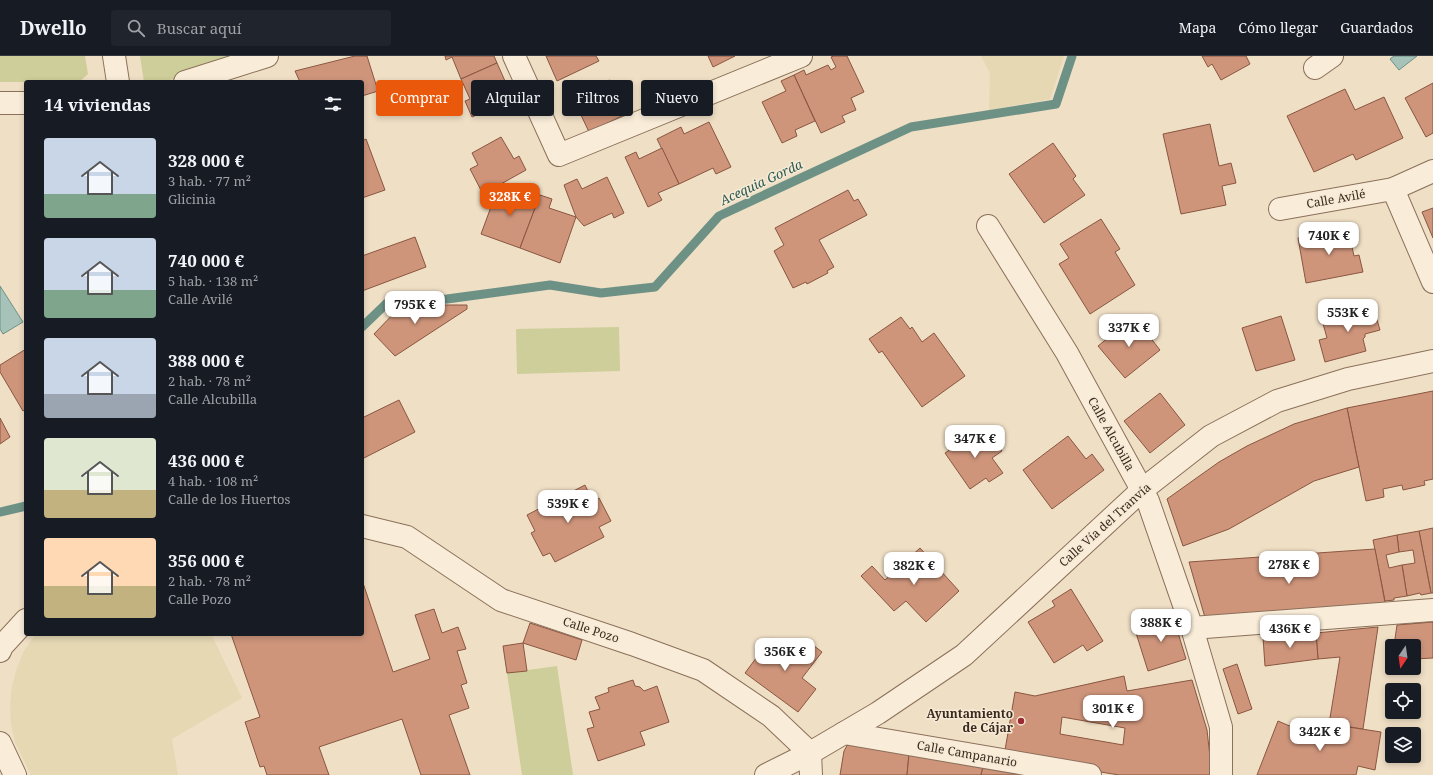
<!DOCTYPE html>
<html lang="es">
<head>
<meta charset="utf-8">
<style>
	body { margin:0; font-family:"Noto Serif",serif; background:#20242c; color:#f1f3f6; height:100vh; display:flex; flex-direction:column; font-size:15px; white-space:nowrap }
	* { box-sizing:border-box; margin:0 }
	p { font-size:13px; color:#9ea1a6 }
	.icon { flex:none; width:22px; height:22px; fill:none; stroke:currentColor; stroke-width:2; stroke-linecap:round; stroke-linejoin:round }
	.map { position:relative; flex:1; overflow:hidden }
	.side { position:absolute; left:24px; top:24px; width:340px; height:556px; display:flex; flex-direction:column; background:#171b24; border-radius:4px; box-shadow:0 2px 6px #0003 }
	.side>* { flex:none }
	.top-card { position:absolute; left:376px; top:24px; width:380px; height:36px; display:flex; gap:8px }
	.needle { width:26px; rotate:193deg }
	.buttons { position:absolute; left:1385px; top:583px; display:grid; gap:8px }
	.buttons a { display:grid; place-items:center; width:36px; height:36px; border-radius:4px; background:#171b24; box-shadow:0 2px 6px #0003; font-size:20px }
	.price { position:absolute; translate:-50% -34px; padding:0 9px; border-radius:8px; background:#fff; color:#222; font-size:13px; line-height:26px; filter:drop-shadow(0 1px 2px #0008) }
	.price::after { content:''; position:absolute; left:50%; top:24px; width:12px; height:9px; margin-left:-6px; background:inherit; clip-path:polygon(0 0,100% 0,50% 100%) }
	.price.current { background:#ea580c; color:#fff }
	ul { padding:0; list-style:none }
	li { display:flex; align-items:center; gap:12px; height:100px; padding:0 20px }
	li span { display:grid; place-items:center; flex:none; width:112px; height:80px; border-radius:4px; color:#555 }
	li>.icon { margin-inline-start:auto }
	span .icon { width:48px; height:48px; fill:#fffc; stroke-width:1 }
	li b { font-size:17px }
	h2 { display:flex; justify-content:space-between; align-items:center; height:48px; padding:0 20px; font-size:17px }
	.pill { padding:0 14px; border-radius:4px; background:#171b24; box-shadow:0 2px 6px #0003; font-size:14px; line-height:36px }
	.pill.current { background:#ea580c; color:#fff }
	header { display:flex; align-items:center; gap:24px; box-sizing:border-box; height:56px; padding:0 20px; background:#171b24; border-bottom:1px solid #363941 }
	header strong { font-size:19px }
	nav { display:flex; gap:22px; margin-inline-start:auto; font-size:14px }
	.search { width:280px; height:36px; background:#20242c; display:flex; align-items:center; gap:10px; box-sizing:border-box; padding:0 14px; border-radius:4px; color:#9ea1a6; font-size:15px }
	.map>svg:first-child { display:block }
</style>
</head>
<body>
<header>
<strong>Dwello</strong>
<div class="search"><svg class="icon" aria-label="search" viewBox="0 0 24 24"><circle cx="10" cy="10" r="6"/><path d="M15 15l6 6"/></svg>Buscar aquí</div>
<nav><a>Mapa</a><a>Cómo llegar</a><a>Guardados</a></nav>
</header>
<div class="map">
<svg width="1433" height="719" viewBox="0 0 1433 719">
	<rect width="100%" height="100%" fill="#efdfc5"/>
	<!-- farmland -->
	<g fill="#e5d8b3">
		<path d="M 981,0 L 1064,0 L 1050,43 L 989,54 L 990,17 Z"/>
		<path d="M 36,578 L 211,578 L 242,642 L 172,683 L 178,719 L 31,719 L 15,686 L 11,668 L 10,649 L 12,630 L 17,612 L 24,595 Z"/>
	</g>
	<!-- green -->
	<g fill="#cdce99">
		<path d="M 0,0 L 85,0 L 88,18 L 79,26 L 0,26 Z"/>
		<path d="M 140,0 L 245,0 L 164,26 L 144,26 Z"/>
		<path d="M 619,271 L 620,315 L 517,318 L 516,273 Z"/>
		<path d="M 557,610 L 573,719 L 522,719 L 507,617 Z"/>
	</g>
	<!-- water -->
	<g fill="#a7c2b8" stroke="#6d9185">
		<path d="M 1394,0 L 1417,0 L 1399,14 L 1390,3 Z"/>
		<path d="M 0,230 L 23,266 L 3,278 L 0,273 Z"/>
	</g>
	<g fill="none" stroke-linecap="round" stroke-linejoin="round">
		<!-- stream -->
		<g stroke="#6d9185" stroke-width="9">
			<path d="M 362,271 L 387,247 L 447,243 L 550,229 L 601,237 L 655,231 L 719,160 L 911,71 L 1056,48 L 1072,0"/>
			<path d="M 0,456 L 26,450"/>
		</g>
	</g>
	<!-- building -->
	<g fill="#ce957b" stroke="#8a5640" fill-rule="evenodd">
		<path d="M 355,0 L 367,0 L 378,35 L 362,40 L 362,26 L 300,26 L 295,15 Z"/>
		<path d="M 445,0 L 494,0 L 497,7 L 461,23 L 452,1 L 446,4 Z"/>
		<path d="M 546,0 L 596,0 L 599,5 L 557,25 Z"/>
		<path d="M 708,0 L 735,0 L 713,11 Z"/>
		<path d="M 834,0 L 847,0 L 864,36 L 851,42 L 856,54 L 842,60 L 845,66 L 821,77 L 794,19 L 804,14 L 806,19 L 828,9 L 831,14 L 836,11 L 831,1 Z"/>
		<path d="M 1202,0 L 1246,0 L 1250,8 L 1221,24 L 1212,8 L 1208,11 Z"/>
		<path d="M 497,7 L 513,43 L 472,61 L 465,45 L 470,43 L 461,23 Z"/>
		<path d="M 794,19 L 815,65 L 795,74 L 797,80 L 782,87 L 762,46 L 786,35 L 781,25 Z"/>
		<path d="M 610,24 L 626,58 L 589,76 L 573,42 Z"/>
		<path d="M 1433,27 L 1433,77 L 1426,81 L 1405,42 Z"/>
		<path d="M 1345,33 L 1355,54 L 1384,41 L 1403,82 L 1356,104 L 1353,98 L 1314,116 L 1287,60 Z"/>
		<path d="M 709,66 L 731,111 L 716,118 L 713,112 L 679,128 L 657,83 L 681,71 L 684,78 Z"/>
		<path d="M 1210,68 L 1219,110 L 1231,107 L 1236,127 L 1222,130 L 1226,149 L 1181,158 L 1163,78 Z"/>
		<path d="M 501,81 L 514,103 L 519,100 L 526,114 L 483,138 L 470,113 L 478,109 L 472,97 Z"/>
		<path d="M 366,83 L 385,134 L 362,142 L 362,85 Z"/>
		<path d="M 1053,87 L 1076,120 L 1073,123 L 1085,139 L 1044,167 L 1009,118 Z"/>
		<path d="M 662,92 L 679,128 L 658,137 L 662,144 L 648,151 L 625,101 L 636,96 L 639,103 Z"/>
		<path d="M 607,121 L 624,157 L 614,162 L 612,157 L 584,170 L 576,161 L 564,129 L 577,123 L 582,133 Z"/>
		<path d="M 498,132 L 523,141 L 525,133 L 540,139 L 520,192 L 481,178 Z"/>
		<path d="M 848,134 L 854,145 L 858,143 L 867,159 L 819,184 L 834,211 L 827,215 L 828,217 L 807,228 L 806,226 L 793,232 L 774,195 L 784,189 L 775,172 Z"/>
		<path d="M 540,139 L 552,143 L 549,152 L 576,161 L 560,207 L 520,192 Z"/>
		<path d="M 1433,152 L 1433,182 L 1422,156 Z"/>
		<path d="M 1101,163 L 1120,193 L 1115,196 L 1135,229 L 1090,258 L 1059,208 L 1069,202 L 1060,188 Z"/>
		<path d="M 1348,173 L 1354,200 L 1359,199 L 1363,216 L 1306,227 L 1298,182 Z"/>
		<path d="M 415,181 L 426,211 L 362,235 L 362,200 Z"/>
		<path d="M 417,249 L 467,249 L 467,253 L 395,300 L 374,278 L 398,253 Z"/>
		<path d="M 1373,250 L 1380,274 L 1365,278 L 1365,281 L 1363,283 L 1366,295 L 1325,306 L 1319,284 L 1327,282 L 1322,264 Z"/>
		<path d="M 1281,260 L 1295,304 L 1256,315 L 1242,272 Z"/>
		<path d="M 901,261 L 910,273 L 912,271 L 922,286 L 934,277 L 965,320 L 922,351 L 882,295 L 879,297 L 869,283 Z"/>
		<path d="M 1134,261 L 1160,294 L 1125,322 L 1098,290 Z"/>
		<path d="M 26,293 L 26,353 L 23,355 L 0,316 L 0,309 Z"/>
		<path d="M 1433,335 L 1433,423 L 1424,425 L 1425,429 L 1403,434 L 1402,429 L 1383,433 L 1384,441 L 1366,445 L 1347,352 Z"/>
		<path d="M 1160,337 L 1185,369 L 1150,397 L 1124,365 Z"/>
		<path d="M 399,344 L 415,376 L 362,403 L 362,362 Z"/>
		<path d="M 1347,352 L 1359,411 L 1314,425 L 1229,473 L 1183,490 L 1167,443 L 1219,406 L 1247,390 L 1294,368 Z"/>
		<path d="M 0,362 L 10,381 L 0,388 Z"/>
		<path d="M 973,374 L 983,387 L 991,381 L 1002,395 L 992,402 L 1003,417 L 989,426 L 986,422 L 970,433 L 945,397 L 963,385 L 961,382 Z"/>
		<path d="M 1068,380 L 1086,403 L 1092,398 L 1104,414 L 1052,453 L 1023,414 Z"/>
		<path d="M 585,429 L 593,446 L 599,442 L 611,465 L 599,471 L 604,481 L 555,506 L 550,497 L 543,500 L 531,477 L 535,475 L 527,459 Z"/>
		<path d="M 1433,472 L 1433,537 L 1431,537 L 1419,475 Z"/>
		<path d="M 1419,475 L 1431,537 L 1421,539 L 1420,537 L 1407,540 L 1402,509 L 1415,507 L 1413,494 L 1399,496 L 1397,479 Z"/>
		<path d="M 1397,479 L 1399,496 L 1386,499 L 1389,512 L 1402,509 L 1407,540 L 1394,542 L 1394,544 L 1385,545 L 1373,484 Z"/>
		<path d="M 920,492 L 959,535 L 926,566 L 906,545 L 894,555 L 861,520 L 872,510 L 885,524 Z"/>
		<path d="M 1375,493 L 1386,552 L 1206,565 L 1189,506 Z"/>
		<path d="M 362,524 L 393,616 L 430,603 L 415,559 L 434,553 L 442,577 L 458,571 L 466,593 L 457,595 L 467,627 L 461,629 L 469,652 L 449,659 L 470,719 L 421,719 L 402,663 L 319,691 L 329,719 L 267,719 L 264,710 L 260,711 L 245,666 L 260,661 L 231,578 L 362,578 Z"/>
		<path d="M 1071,533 L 1103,585 L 1087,595 L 1083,589 L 1054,607 L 1028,566 L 1055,550 L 1052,545 Z"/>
		<path d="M 1172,557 L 1186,603 L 1148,615 L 1136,577 L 1153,571 L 1151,563 Z"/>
		<path d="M 1433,566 L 1433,602 L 1414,603 L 1414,590 L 1394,590 L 1397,569 Z"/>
		<path d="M 530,567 L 582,584 L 576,604 L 523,587 Z"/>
		<path d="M 1378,571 L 1363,673 L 1329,668 L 1340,601 L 1318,603 L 1316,577 Z"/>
		<path d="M 1316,577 L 1318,603 L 1265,610 L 1263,581 Z"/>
		<path d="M 771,582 L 794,599 L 805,583 L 822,596 L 802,622 L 816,633 L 798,656 L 745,617 Z"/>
		<path d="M 523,587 L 527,615 L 507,617 L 503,590 Z"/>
		<path d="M 1237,608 L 1252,653 L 1238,658 L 1223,613 Z"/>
		<path d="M 1124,620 L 1127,635 L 1192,624 L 1207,674 L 1212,719 L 1119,719 L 1004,700 L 1015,636 L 1035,640 ZM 1062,661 L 1125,672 L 1123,689 L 1060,678 Z"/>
		<path d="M 633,624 L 635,630 L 640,631 L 644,635 L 657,630 L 669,666 L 640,676 L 645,689 L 598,705 L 587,673 L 594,671 L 589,656 L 600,653 L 595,641 L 609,636 L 608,632 Z"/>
		<path d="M 1278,665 L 1327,686 L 1329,668 L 1381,676 L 1375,714 L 1358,710 L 1356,719 L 1257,719 Z"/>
		<path d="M 848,688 L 909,698 L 907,719 L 840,719 L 844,695 Z"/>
		<path d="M 909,698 L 983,711 L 981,719 L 907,719 Z"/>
		<path d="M 983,711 L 1033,719 L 981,719 Z"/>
	</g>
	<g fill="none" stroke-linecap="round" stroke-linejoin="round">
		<!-- minor casing -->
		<g stroke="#8b705b" stroke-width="24">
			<g id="minor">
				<path d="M 114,0 L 118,26"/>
				<path d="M 514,0 L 559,99 L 801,0"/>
				<path d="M 1315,12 L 1332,0"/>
				<path d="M 185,26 L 267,0"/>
				<path d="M 0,47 L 26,47"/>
				<path d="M 1393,133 L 1433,226"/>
				<path d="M 1280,153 L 1393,133 L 1433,115"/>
				<path d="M 988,170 L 1067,297 L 1148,445 L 1192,572 L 1221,671 L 1221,719"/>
				<path d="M 362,470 L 407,481 L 501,544 L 632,588 L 703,614 L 771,660 L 810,697"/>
				<path d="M 1192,572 L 1433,554"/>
				<path d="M 0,595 L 2,590 L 26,564"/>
				<path d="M 844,677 L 1090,719"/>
				<path d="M 0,687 L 15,719"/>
				<path d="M 810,697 L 811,719"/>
				<path d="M 766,719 L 810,697 L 878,657 L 964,599 L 1142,434 L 1211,380 L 1277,345 L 1348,323 L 1433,305"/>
			</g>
		</g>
		<!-- minor -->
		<use href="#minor" stroke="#f9edd9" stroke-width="22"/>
	</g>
	<!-- markers -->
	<circle fill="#9b2a35" stroke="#f6ead5" stroke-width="1.5" cx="1021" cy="665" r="4"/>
	<g text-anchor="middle" stroke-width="3" stroke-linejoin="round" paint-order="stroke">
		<!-- street labels -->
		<g font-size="12" fill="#3b2a1f" stroke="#f6ead5">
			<text transform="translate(1336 143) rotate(-10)" y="4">Calle Avilé</text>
			<text transform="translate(1111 378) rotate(61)" y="4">Calle Alcubilla</text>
			<text transform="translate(1105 469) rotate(-42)" y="4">Calle Vía del Tranvía</text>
			<text transform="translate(591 574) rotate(18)" y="4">Calle Pozo</text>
			<text transform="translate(967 698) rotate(10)" y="4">Calle Campanario</text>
		</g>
		<!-- poi labels -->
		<g font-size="12" font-weight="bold" fill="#3b2a1f" stroke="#f6ead5" text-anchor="end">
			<text x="1013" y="662">Ayuntamiento<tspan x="1013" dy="14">de Cájar</tspan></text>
		</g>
		<!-- water labels -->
		<g font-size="13" font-style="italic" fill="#2e5b53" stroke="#f6ead5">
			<text transform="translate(761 126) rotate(-25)" y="5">Acequia Gorda</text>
		</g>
	</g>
</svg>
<div class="buttons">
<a><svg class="needle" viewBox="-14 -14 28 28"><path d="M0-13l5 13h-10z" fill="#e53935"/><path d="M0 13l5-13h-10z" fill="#9ea1a6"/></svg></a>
<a><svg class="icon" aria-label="locate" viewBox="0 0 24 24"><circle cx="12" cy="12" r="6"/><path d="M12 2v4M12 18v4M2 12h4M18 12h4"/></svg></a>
<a><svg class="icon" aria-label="layers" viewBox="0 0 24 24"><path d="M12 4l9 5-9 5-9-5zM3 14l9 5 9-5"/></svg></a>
</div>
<b class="price current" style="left:510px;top:161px">328K €</b>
<b class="price" style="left:1329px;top:200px">740K €</b>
<b class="price" style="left:415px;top:269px">795K €</b>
<b class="price" style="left:1348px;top:277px">553K €</b>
<b class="price" style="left:1129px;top:292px">337K €</b>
<b class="price" style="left:975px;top:403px">347K €</b>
<b class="price" style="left:568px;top:468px">539K €</b>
<b class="price" style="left:1289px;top:529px">278K €</b>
<b class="price" style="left:914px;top:530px">382K €</b>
<b class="price" style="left:1161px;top:587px">388K €</b>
<b class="price" style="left:1290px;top:593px">436K €</b>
<b class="price" style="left:785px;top:616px">356K €</b>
<b class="price" style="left:1113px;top:673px">301K €</b>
<b class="price" style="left:1320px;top:696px">342K €</b>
<div class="top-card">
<a class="pill current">Comprar</a>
<a class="pill">Alquilar</a>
<a class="pill">Filtros</a>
<a class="pill">Nuevo</a>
</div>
<section class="side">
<h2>14 viviendas<svg class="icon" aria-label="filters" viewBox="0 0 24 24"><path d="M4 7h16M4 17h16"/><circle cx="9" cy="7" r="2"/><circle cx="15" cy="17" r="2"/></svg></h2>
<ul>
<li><span style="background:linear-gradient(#c9d6e8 70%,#7fa58c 0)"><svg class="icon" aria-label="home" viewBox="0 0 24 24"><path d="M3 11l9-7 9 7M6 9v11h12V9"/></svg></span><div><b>328 000 €</b><p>3 hab. · 77 m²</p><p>Glicinia</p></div></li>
<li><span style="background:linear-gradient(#c9d6e8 65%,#7fa58c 0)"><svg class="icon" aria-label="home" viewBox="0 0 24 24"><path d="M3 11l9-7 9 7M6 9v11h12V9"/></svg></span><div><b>740 000 €</b><p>5 hab. · 138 m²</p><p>Calle Avilé</p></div></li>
<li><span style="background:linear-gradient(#c9d6e8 70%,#9aa5b1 0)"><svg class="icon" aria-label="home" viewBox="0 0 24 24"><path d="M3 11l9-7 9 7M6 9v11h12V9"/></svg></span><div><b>388 000 €</b><p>2 hab. · 78 m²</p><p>Calle Alcubilla</p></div></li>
<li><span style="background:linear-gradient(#dfe7d0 65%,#c2b280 0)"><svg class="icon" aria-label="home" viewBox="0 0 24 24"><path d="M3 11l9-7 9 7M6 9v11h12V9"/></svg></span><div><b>436 000 €</b><p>4 hab. · 108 m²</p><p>Calle de los Huertos</p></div></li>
<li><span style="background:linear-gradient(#ffd9b3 60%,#c2b280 0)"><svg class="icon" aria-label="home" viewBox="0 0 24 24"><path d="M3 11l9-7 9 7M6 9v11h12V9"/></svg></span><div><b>356 000 €</b><p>2 hab. · 78 m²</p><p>Calle Pozo</p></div></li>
</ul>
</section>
</div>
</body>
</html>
